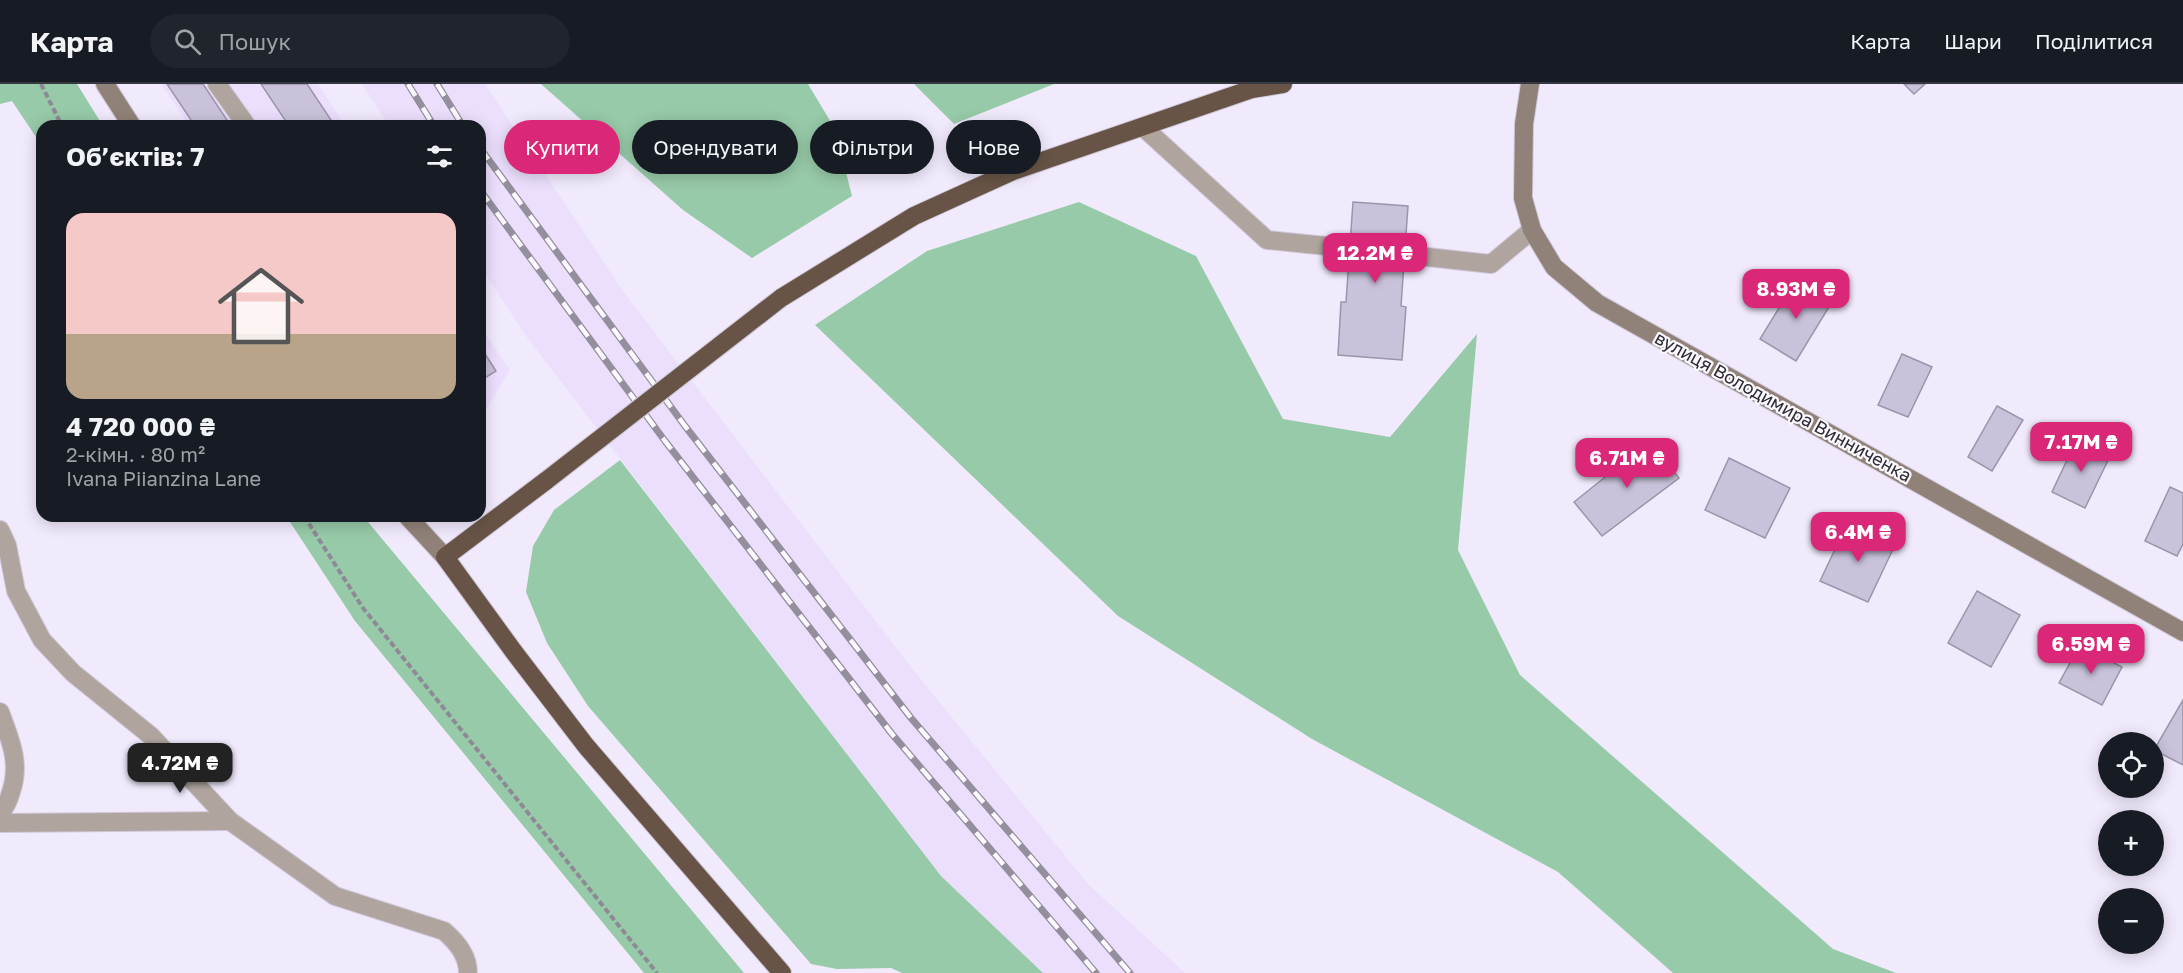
<!DOCTYPE html>
<html lang="uk">
<head>
<meta charset="utf-8">
<style>
	body { margin:0; font-family:"Golos Text",sans-serif; background:#20242c; color:#f1f3f6; height:100vh; display:flex; flex-direction:column; font-size:22px; white-space:nowrap }
	* { box-sizing:border-box; margin:0 }
	p { font-size:20px; color:#9ea1a6 }
	.icon { flex:none; width:33px; height:33px; fill:none; stroke:currentColor; stroke-width:2; stroke-linecap:round; stroke-linejoin:round }
	.map { position:relative; flex:1; overflow:hidden }
	.panel { position:absolute; left:36px; top:36px; width:450px; height:402px; display:flex; flex-direction:column; background:#171b24; border-radius:18px; box-shadow:0 3px 15px #0003 }
	.panel>* { flex:none }
	.banner { position:absolute; left:504px; top:36px; width:570px; height:54px; display:flex; gap:12px }
	.fabs { position:absolute; left:2098px; top:648px; display:grid; gap:12px }
	.fabs a { display:grid; place-items:center; width:66px; height:66px; border-radius:50%; background:#171b24; box-shadow:0 3px 15px #0003; font-size:30px }
	.price { position:absolute; translate:-50% -51px; padding:0 14px; border-radius:12px; background:#db2777; color:#fff; font-size:20px; line-height:39px; filter:drop-shadow(0 2px 3px #0008) }
	.price::after { content:''; position:absolute; left:50%; top:36px; width:18px; height:14px; margin-left:-9px; background:inherit; clip-path:polygon(0 0,100% 0,50% 100%) }
	.price.on { background:#222; color:#fff }
	ul { padding:0; list-style:none }
	li { display:grid; align-content:center; gap:12px; height:318px; padding:0 30px }
	li+li { border-top:2px solid #363941 }
	li span { display:grid; place-items:center; height:186px; border-radius:18px; color:#555 }
	li>.icon { margin-inline-start:auto }
	span .icon { width:108px; height:108px; fill:#fffc; stroke-width:1 }
	li b { font-size:26px }
	h2 { display:flex; justify-content:space-between; align-items:center; height:72px; padding:0 30px; font-size:26px }
	.chip { padding:0 21px; border-radius:27px; background:#171b24; box-shadow:0 3px 15px #0003; font-size:21px; line-height:54px }
	.chip.on { background:#db2777; color:#fff }
	header { display:flex; align-items:center; gap:36px; box-sizing:border-box; height:84px; padding:0 30px; background:#171b24; border-bottom:2px solid #363941 }
	header strong { font-size:28px }
	nav { display:flex; gap:33px; margin-inline-start:auto; font-size:21px }
	.search { width:420px; height:54px; background:#20242c; display:flex; align-items:center; gap:15px; box-sizing:border-box; padding:0 21px; border-radius:33px; color:#9ea1a6; font-size:22px }
	.map>svg:first-child { display:block }
</style>
</head>
<body>
<header>
<strong>Карта</strong>
<div class="search"><svg class="icon" aria-label="search" viewBox="0 0 24 24"><circle cx="10" cy="10" r="6"/><path d="M15 15l6 6"/></svg>Пошук</div>
<nav><a>Карта</a><a>Шари</a><a>Поділитися</a></nav>
</header>
<div class="map">
<svg width="2183" height="889" viewBox="0 0 2183 889">
	<rect width="100%" height="100%" fill="#f1eafd"/>
	<!-- built -->
	<g fill="#ebdffd">
		<path d="M 161,0 L 318,0 L 346,42 L 189,42 Z"/>
		<path d="M 362,0 L 485,0 L 622,206 L 914,587 L 1088,800 L 1185,889 L 1043,889 L 941,792 L 526,252 L 480,182 L 480,42 L 389,42 Z"/>
		<path d="M 480,242 L 510,286 L 480,335 Z"/>
	</g>
	<!-- green -->
	<g fill="#97caa8">
		<path d="M 0,0 L 77,0 L 103,42 L 42,42 L 42,62 L 12,17 L 0,20 Z"/>
		<path d="M 541,0 L 808,0 L 835,45 L 852,112 L 752,174 L 683,126 Z"/>
		<path d="M 914,0 L 1054,0 L 954,40 Z"/>
		<path d="M 1079,118 L 1196,172 L 1283,335 L 1390,353 L 1477,250 L 1458,466 L 1520,591 L 1833,865 L 1896,889 L 1673,889 L 1558,788 L 1312,655 L 1118,532 L 815,241 L 927,167 Z"/>
		<path d="M 620,376 L 941,792 L 1043,889 L 902,889 L 891,884 L 837,885 L 811,880 L 588,622 L 547,559 L 526,508 L 533,462 L 554,426 Z"/>
		<path d="M 286,432 L 363,432 L 744,889 L 644,889 L 355,537 Z"/>
	</g>
	<!-- building -->
	<g fill="#c9c2da" stroke="#9b95ab" stroke-width="1.5">
		<path d="M 167,0 L 203,0 L 231,42 L 195,42 Z"/>
		<path d="M 261,0 L 307,0 L 335,42 L 289,42 Z"/>
		<path d="M 1904,0 L 1925,0 L 1914,10 Z"/>
		<path d="M 1353,118 L 1408,122 L 1401,222 L 1406,223 L 1402,276 L 1338,271 L 1341,218 L 1346,218 Z"/>
		<path d="M 1796,196 L 1832,218 L 1796,277 L 1760,255 Z"/>
		<path d="M 480,262 L 496,287 L 480,297 Z"/>
		<path d="M 1902,270 L 1932,283 L 1908,333 L 1878,321 Z"/>
		<path d="M 1997,322 L 2023,336 L 1992,387 L 1968,373 Z"/>
		<path d="M 2077,355 L 2111,370 L 2085,424 L 2052,408 Z"/>
		<path d="M 1650,357 L 1679,394 L 1602,452 L 1574,418 Z"/>
		<path d="M 1729,374 L 1790,404 L 1765,454 L 1705,426 Z"/>
		<path d="M 2170,403 L 2183,409 L 2183,460 L 2177,472 L 2145,457 Z"/>
		<path d="M 1847,440 L 1895,461 L 1868,518 L 1820,497 Z"/>
		<path d="M 1977,507 L 2020,531 L 1991,583 L 1948,559 Z"/>
		<path d="M 2080,561 L 2122,583 L 2102,621 L 2059,599 Z"/>
		<path d="M 2183,616 L 2183,681 L 2154,666 Z"/>
	</g>
	<g fill="none" stroke-linecap="round" stroke-linejoin="round">
		<!-- lane casing -->
		<g stroke="#cec8d9" stroke-width="20">
			<g id="lane">
				<path d="M 217,0 L 247,42"/>
				<path d="M 1143,43 L 1267,156 L 1346,164"/>
				<path d="M 1409,171 L 1491,180 L 1532,146"/>
			</g>
		</g>
		<!-- street casing -->
		<g stroke="#cec8d9" stroke-width="20">
			<g id="street">
				<path d="M 0,446 L 7,461 L 16,507 L 42,556 L 73,589 L 151,652 L 230,737 L 335,812 L 444,847 C 457,858 468,871 468,889"/>
				<path d="M 0,628 C 10,655 21,679 11,708 C 9,715 6,723 0,729"/>
				<path d="M 0,739 L 230,737"/>
			</g>
		</g>
		<!-- secondary casing -->
		<g stroke="#cec8d9" stroke-width="20">
			<g id="secondary">
				<path d="M 105,0 L 132,42"/>
				<path d="M 1530,0 L 1524,40 L 1523,114 L 1532,146 L 1554,183 L 1597,219 L 2183,548"/>
				<path d="M 407,432 L 445,473"/>
			</g>
		</g>
		<!-- highway casing -->
		<g stroke="#cec8d9" stroke-width="20">
			<g id="highway">
				<path d="M 781,214 L 914,132 L 1013,87 L 1252,5 L 1283,0"/>
				<path d="M 547,396 L 445,473 L 514,568 L 586,662 L 782,889"/>
			</g>
		</g>
		<!-- path -->
		<g stroke="#8e8997" stroke-width="4" stroke-dasharray="6 3" stroke-linecap="butt">
			<path d="M 41,0 L 62,42"/>
			<path d="M 304,432 L 363,524 L 657,889"/>
		</g>
		<!-- lane -->
		<use href="#lane" stroke="#afa59e" stroke-width="18"/>
		<!-- street -->
		<use href="#street" stroke="#afa59e" stroke-width="18"/>
		<!-- secondary -->
		<use href="#secondary" stroke="#908278" stroke-width="18"/>
		<!-- highway -->
		<use href="#highway" stroke="#675446" stroke-width="18"/>
		<!-- rail casing -->
		<g stroke="#948e9d" stroke-width="7">
			<g id="rail">
				<path d="M 408,0 L 434,42"/>
				<path d="M 437,0 L 463,42"/>
				<path d="M 480,64 L 685,342 L 911,634 L 1130,889"/>
				<path d="M 480,106 L 665,357 L 892,650 L 1096,889"/>
			</g>
		</g>
		<!-- rail -->
		<use href="#rail" stroke="#fcfaff" stroke-width="4.5" stroke-dasharray="14" stroke-linecap="butt"/>
		<!-- highway-bridge casing -->
		<g stroke="#cec8d9" stroke-width="20" stroke-linecap="butt">
			<path id="highway-bridge" d="M 547,396 L 781,214"/>
		</g>
		<!-- highway-bridge -->
		<use href="#highway-bridge" stroke="#675446" stroke-width="18"/>
	</g>
	<g text-anchor="middle" stroke-width="4.5" stroke-linejoin="round" paint-order="stroke">
		<!-- street labels -->
		<g font-size="18" fill="#2f2b34" stroke="#fcfaff">
			<text transform="translate(1783 323) rotate(29)" y="6">вулиця Володимира Винниченка</text>
		</g>
	</g>
</svg>
<div class="fabs">
<a><svg class="icon" aria-label="locate" viewBox="0 0 24 24"><circle cx="12" cy="12" r="6"/><path d="M12 2v4M12 18v4M2 12h4M18 12h4"/></svg></a>
<a>+</a>
<a>−</a>
</div>
<b class="price" style="left:1375px;top:200px">12.2M ₴</b>
<b class="price" style="left:1796px;top:236px">8.93M ₴</b>
<b class="price" style="left:2081px;top:389px">7.17M ₴</b>
<b class="price" style="left:1627px;top:405px">6.71M ₴</b>
<b class="price" style="left:1858px;top:479px">6.4M ₴</b>
<b class="price" style="left:2091px;top:591px">6.59M ₴</b>
<b class="price on" style="left:180px;top:710px">4.72M ₴</b>
<div class="banner">
<a class="chip on">Купити</a>
<a class="chip">Орендувати</a>
<a class="chip">Фільтри</a>
<a class="chip">Нове</a>
</div>
<section class="panel">
<h2>Об’єктів: 7<svg class="icon" aria-label="filters" viewBox="0 0 24 24"><path d="M4 7h16M4 17h16"/><circle cx="9" cy="7" r="2"/><circle cx="15" cy="17" r="2"/></svg></h2>
<ul>
<li><span style="background:linear-gradient(#f6c9c9 65%,#b9a48a 0)"><svg class="icon" aria-label="home" viewBox="0 0 24 24"><path d="M3 11l9-7 9 7M6 9v11h12V9"/></svg></span><div><b>4 720 000 ₴</b><p>2-кімн. · 80 m²</p><p>Ivana Piianzina Lane</p></div></li>
</ul>
</section>
</div>
</body>
</html>
